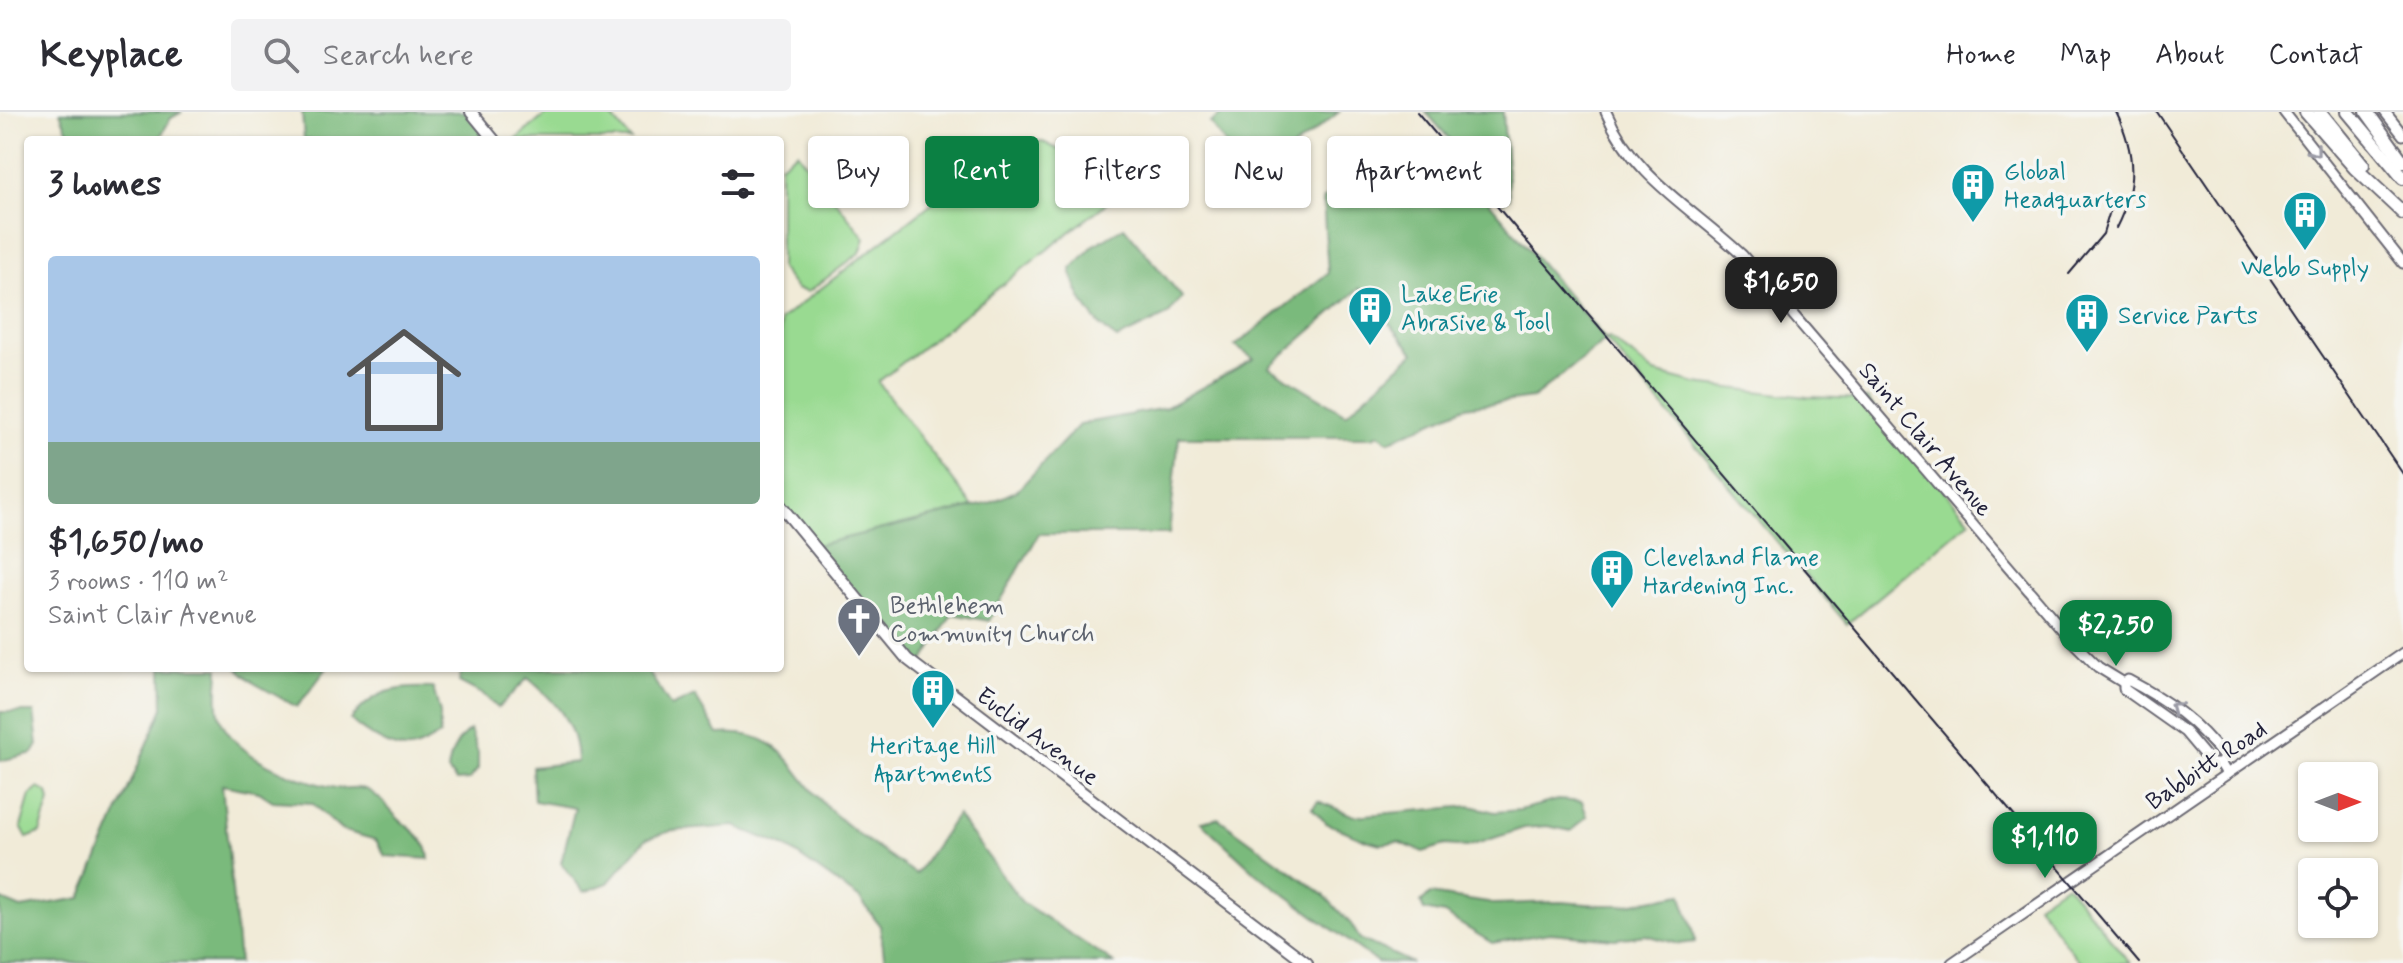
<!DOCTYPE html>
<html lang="en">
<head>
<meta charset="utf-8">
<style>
	body { margin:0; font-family:Mynerve,sans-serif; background:#f2f2f3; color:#2b2b33; height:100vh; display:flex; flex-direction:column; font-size:30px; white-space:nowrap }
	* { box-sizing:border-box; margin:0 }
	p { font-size:26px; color:#7c7c81 }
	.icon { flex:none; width:44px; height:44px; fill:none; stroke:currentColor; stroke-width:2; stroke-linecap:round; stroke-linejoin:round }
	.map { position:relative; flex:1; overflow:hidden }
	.details { position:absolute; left:24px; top:24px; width:760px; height:536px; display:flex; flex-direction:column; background:#fff; border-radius:8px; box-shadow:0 2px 6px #0004 }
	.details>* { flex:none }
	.banner { position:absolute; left:808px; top:24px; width:760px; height:72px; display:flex; gap:16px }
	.needle { width:52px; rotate:90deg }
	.controls { position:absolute; left:2298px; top:650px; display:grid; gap:16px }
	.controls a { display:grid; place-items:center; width:80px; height:80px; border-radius:8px; background:#fff; box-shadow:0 2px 6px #0004; font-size:40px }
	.price { position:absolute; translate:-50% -68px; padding:0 18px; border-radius:16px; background:#0b8043; color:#fff; font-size:26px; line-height:52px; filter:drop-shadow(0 2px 4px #0008) }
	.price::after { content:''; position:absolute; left:50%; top:48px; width:24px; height:18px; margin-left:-12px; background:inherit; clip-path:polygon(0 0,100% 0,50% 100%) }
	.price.current { background:#222; color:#fff }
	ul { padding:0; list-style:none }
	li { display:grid; align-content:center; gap:16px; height:424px; padding:0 24px }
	li span { display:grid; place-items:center; height:248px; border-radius:8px; color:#555 }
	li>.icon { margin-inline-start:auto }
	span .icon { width:144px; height:144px; fill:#fffc; stroke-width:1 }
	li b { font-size:34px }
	h2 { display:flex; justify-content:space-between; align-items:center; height:96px; padding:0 24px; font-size:34px }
	.chip { padding:0 28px; border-radius:8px; background:#fff; box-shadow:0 2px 6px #0004; font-size:28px; line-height:72px }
	.chip.current { background:#0b8043; color:#fff }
	header { display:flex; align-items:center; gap:48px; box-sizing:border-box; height:112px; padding:0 40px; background:#fff; border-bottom:2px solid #e1e1e2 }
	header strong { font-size:38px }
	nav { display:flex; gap:44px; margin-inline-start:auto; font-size:28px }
	.search { width:560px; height:72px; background:#f2f2f3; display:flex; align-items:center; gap:20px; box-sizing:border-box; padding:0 28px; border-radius:8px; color:#7c7c81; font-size:30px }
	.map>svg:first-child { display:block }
</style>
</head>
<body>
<header>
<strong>Keyplace</strong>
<div class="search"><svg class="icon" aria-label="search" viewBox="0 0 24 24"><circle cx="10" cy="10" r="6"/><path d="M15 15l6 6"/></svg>Search here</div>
<nav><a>Home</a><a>Map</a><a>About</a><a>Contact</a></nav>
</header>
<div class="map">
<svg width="2403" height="851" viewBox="0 0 2403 851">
	<rect width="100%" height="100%" fill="#f6f6f2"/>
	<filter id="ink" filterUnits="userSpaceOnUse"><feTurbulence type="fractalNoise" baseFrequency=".0125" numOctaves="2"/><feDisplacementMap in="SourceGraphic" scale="16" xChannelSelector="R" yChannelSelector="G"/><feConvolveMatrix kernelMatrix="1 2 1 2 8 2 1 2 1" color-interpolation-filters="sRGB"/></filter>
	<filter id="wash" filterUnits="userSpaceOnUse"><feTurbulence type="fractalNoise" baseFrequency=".006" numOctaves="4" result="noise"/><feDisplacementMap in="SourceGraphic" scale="32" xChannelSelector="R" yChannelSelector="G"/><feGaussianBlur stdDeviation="1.8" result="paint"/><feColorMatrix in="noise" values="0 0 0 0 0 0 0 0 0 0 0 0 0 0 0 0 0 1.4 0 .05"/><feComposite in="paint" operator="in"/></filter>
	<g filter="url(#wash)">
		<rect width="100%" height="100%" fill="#f1ebd8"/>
		<!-- green -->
		<g fill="#99da91" stroke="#5e7e66" stroke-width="2">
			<path d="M 549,0 L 608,0 L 631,28 L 515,28 Z"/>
			<path d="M 1041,29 L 1082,49 L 1112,87 L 878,270 L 973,395 L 813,434 L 780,393 L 780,208 L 997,41 Z"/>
			<path d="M 797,40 L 865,126 L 860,141 L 808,180 L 796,177 L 780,156 L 780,53 Z"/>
			<path d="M 1609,226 L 1655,261 L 1696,272 L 1807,285 L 1867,287 L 1970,409 L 1847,512 L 1606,228 Z"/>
			<path d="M 39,676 L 48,681 L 50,689 L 40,721 L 27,726 L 21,715 L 30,683 Z"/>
			<path d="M 2066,772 L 2130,851 L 2080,851 L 2037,792 Z"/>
		</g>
		<!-- forest -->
		<g fill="#7aba7b" stroke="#4e6e5b" stroke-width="2" fill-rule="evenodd">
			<path d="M 60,0 L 182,0 L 171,6 L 159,27 L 71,28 Z"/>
			<path d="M 302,0 L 471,0 L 494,28 L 304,28 Z"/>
			<path d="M 1225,0 L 1339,0 L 1252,68 L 1210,11 Z"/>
			<path d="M 1426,0 L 1503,0 L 1509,86 L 1503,90 Z"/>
			<path d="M 1439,31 L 1606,228 L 1533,286 L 1465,295 L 1389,329 L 1379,322 L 1373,325 L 1179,325 L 1169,422 L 1039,422 L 989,509 L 952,502 L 919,557 L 813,434 L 990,391 L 1018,378 L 1080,312 L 1165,296 L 1254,247 L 1235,234 L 1328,161 L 1323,87 L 1358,60 ZM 1360,176 L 1414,241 L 1346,302 L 1269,255 Z"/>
			<path d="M 1124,115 L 1182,185 L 1168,203 L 1117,227 C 1094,212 1076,184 1071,157 L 1094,133 Z"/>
			<path d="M 162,556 L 219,556 C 219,570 215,591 220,605 C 234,646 297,668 336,676 C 348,678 360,672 371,680 C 383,687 391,701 402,710 C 416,721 428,729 429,747 L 385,744 L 376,728 L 341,718 L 312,691 L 273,689 L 259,680 L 222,673 L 239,851 L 0,851 L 0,787 L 21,796 L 81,786 L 163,596 Z"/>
			<path d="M 237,556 L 327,556 L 297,595 L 254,571 Z"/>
			<path d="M 462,556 L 646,556 L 671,595 L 695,584 L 718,622 C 783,617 788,655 827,695 C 853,721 886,742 916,762 L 957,703 L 1022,790 L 1114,851 L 885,851 L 880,814 L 860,787 L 786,735 L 735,714 L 671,719 L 646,727 L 608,771 L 584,780 L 561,751 L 575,696 L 534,689 L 532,655 L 577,650 C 576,611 556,590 528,566 L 498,596 L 484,583 L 459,570 Z"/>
			<path d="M 433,576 L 440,601 L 440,623 C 431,628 420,636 410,637 C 393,639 362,619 351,608 C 373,578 397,574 433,576 Z"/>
			<path d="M 0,600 L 34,600 L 38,633 L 33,641 L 0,649 Z"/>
			<path d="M 470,618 L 478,641 L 478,657 L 469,668 L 456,669 L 448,659 C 450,642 456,628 470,618 Z"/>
			<path d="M 1558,688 L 1582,690 L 1587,704 L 1571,719 L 1547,714 L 1524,716 L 1467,735 L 1445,733 L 1423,740 L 1398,730 L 1380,732 L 1366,728 L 1326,711 L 1312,696 L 1318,689 L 1354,704 L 1471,694 L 1495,700 L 1520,698 Z"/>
			<path d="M 1218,706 L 1323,782 L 1351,812 L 1360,827 L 1412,851 L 1377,850 L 1256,761 L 1201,710 Z"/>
			<path d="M 1430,782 L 1494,792 L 1561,790 L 1600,793 L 1623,793 L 1682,782 C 1685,800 1695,812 1695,830 L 1679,832 L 1646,823 L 1615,827 L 1550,821 L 1492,831 L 1444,802 L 1424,798 L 1421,791 Z"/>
		</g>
	</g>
	<g filter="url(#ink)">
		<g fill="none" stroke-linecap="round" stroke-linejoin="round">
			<!-- secondary casing -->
			<g stroke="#6a6872" stroke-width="13">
				<g id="secondary">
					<path d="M 1606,0 C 1633,65 1692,96 1742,143 L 2073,530 L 2098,555 L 2124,571"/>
					<path d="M 2284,0 L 2403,151"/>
					<path d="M 2385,0 L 2403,23"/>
					<path d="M 2221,652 L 2212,652 L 2185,620 L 2124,577 L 2124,571 L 2128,568 C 2168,589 2197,609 2224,645 L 2221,652 L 2227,662"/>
					<path d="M 1952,851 L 2403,541"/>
				</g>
			</g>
			<!-- primary casing -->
			<g stroke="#6a6872" stroke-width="14">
				<g id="primary">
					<path d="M 471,0 L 494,28"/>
					<path d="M 780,393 L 907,547 L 1307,851"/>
				</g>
			</g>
			<!-- highway casing -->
			<g stroke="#6a6872" stroke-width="16">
				<g id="highway">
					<path d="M 2306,0 L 2355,56 L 2403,101"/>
					<path d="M 2320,0 L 2363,53"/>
					<path d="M 2348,0 L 2403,66"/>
					<path d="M 2367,0 L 2403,50"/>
				</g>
			</g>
			<!-- secondary -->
			<use href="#secondary" stroke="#fff" stroke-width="9"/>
			<!-- primary -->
			<use href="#primary" stroke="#fff" stroke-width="10"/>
			<!-- highway -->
			<use href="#highway" stroke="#fff" stroke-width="12"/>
			<!-- rail -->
			<g stroke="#22223b" stroke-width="2">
				<path d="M 1417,0 L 2139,851"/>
				<path d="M 2116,0 C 2136,41 2137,75 2116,116"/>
				<path d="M 2157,0 L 2403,362"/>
				<path d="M 2069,162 L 2103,122 L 2112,92"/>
			</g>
		</g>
		<!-- one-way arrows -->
		<defs><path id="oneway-chevron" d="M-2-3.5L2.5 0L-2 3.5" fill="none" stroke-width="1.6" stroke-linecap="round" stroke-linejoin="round" transform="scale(2)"/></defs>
		<g stroke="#9c9ca7">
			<use href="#oneway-chevron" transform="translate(2315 39) rotate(52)"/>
			<use href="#oneway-chevron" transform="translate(2175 595) rotate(-143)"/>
		</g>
	</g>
	<!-- icons -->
	<defs>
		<g id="building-pin" transform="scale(2.3)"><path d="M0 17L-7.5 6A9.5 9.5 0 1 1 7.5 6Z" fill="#0f9aa8" stroke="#f6f6f2"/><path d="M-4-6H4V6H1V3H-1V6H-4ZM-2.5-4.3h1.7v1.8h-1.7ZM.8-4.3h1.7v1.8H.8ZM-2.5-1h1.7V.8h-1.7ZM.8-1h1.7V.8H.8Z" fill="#fff"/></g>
		<g id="church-pin" transform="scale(2.3)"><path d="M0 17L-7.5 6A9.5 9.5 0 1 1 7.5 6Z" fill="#6b7280" stroke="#f6f6f2"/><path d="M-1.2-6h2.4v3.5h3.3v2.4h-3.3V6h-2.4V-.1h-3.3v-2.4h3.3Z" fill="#fff"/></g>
	</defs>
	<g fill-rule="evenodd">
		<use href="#building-pin" x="1973" y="73"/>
		<use href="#building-pin" x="2305" y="101"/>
		<use href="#building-pin" x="1370" y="196"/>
		<use href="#building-pin" x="2087" y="203"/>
		<use href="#building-pin" x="1612" y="459"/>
		<use href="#church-pin" x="859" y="507"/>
		<use href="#building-pin" x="933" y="579"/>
	</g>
	<g text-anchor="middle" stroke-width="7" stroke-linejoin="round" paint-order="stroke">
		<!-- culture labels -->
		<g font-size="24" fill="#0d838f" stroke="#f6f6f2" text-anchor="start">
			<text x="2004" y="67">Global<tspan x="2004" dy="28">Headquarters</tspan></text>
			<text x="2305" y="163" text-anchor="middle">Webb Supply</text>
			<text x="1401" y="190">Lake Erie<tspan x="1401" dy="28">Abrasive &amp; Tool</tspan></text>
			<text x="2118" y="211">Service Parts</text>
			<text x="1643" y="453">Cleveland Flame<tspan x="1643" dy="28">Hardening Inc.</tspan></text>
			<text x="933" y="641" text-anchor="middle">Heritage Hill<tspan x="933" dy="28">Apartments</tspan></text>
		</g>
		<!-- street labels -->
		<g font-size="24" fill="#22223b" stroke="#f6f6f2">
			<text transform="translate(1926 327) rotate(50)" y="8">Saint Clair Avenue</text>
			<text transform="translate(1038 624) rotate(37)" y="8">Euclid Avenue</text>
			<text transform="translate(2206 653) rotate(-34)" y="8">Babbitt Road</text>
		</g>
		<!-- worship labels -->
		<g font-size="24" fill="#5b616d" stroke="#f6f6f2" text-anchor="start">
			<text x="890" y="501">Bethlehem<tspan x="890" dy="28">Community Church</tspan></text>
		</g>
	</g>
</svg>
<div class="controls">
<a><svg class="needle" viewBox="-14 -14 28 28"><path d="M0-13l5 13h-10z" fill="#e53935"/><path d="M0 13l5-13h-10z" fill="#7c7c81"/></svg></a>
<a><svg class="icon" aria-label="locate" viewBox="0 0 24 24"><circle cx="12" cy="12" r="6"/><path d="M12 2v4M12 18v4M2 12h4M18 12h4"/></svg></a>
</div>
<b class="price current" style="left:1781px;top:213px">$1,650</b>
<b class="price" style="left:2116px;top:556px">$2,250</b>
<b class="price" style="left:2045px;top:768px">$1,110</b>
<div class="banner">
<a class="chip">Buy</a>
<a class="chip current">Rent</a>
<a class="chip">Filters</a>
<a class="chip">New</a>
<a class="chip">Apartment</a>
</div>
<section class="details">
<h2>3 homes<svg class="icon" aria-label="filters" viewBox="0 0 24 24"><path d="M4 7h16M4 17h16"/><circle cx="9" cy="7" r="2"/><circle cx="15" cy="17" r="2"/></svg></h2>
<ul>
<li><span style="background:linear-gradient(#a9c7e8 75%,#7fa58c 0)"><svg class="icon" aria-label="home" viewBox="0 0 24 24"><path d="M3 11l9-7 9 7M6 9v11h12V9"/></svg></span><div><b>$1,650/mo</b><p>3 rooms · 110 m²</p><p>Saint Clair Avenue</p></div></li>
</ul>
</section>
</div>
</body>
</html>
